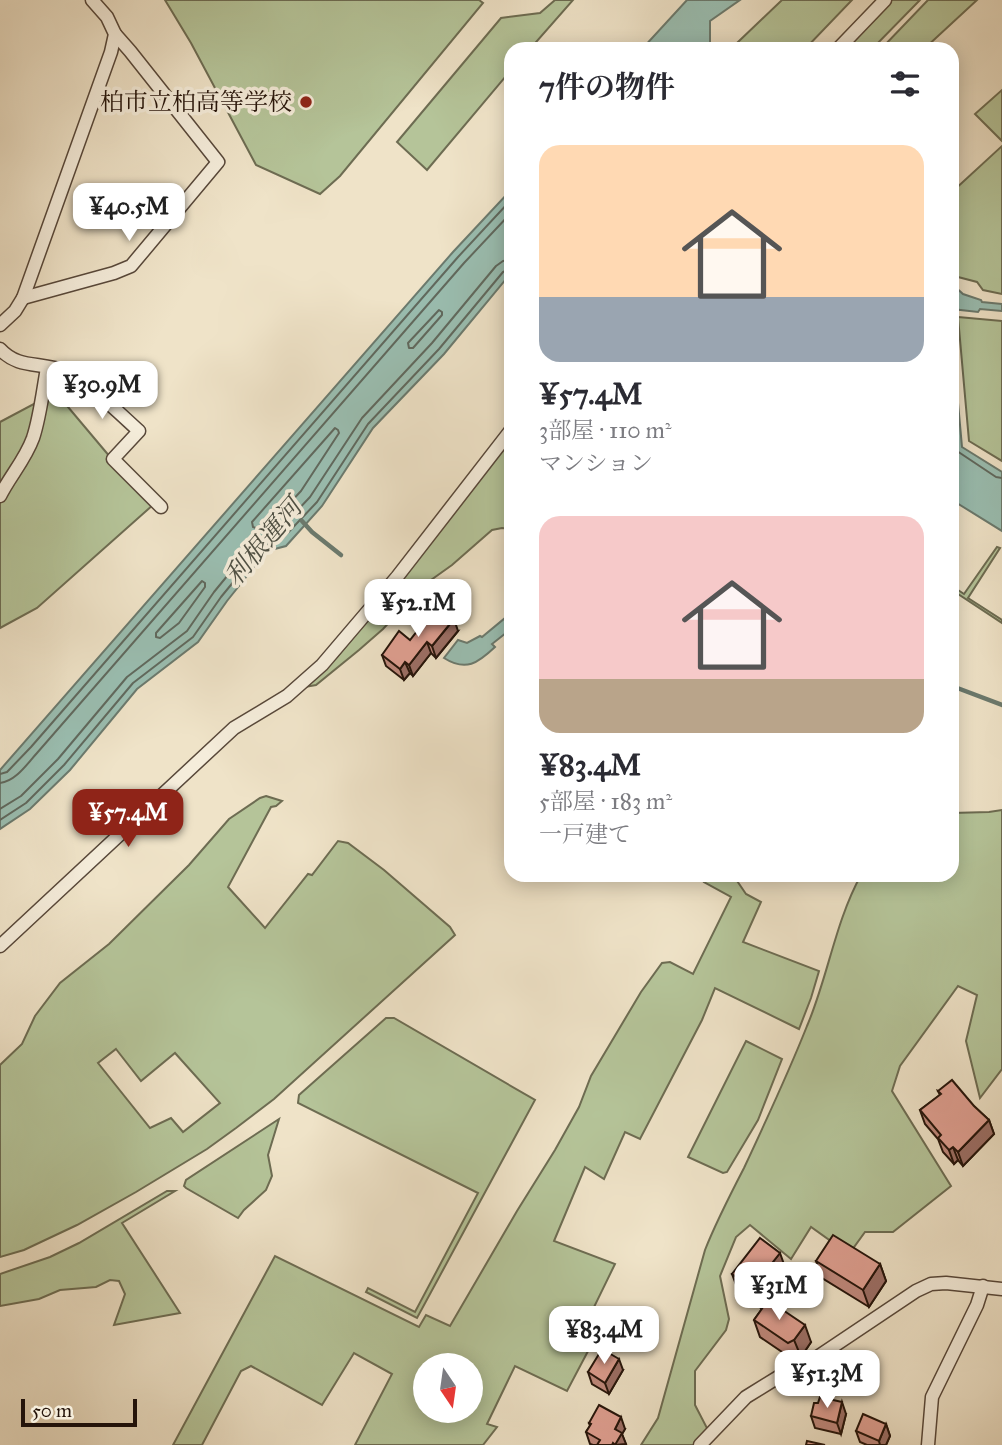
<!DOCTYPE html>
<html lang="ja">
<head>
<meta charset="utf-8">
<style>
	body { margin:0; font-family:"IM FELL Great Primer","Noto Serif JP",serif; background:#f2f2f3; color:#2b2b33; height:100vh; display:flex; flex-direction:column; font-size:26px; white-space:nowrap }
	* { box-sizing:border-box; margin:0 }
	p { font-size:23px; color:#7c7c81 }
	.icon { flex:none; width:38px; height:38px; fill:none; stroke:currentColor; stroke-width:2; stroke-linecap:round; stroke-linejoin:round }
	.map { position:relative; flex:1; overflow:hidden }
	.sheet { position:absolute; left:504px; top:42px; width:455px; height:840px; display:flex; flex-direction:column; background:#fff; border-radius:21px; box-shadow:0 4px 18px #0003 }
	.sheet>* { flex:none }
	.needle { width:46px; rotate:167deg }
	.buttons { position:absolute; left:413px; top:1353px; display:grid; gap:14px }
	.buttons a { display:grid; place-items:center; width:70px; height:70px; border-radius:50%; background:#fff; box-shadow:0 4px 18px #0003; font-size:35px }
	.scale { position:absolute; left:21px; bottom:18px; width:116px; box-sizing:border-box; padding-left:7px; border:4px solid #25140a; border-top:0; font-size:19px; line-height:24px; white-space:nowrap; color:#25140a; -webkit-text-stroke:5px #f5eddb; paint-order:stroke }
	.price { position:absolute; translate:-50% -60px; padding:0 16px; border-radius:14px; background:#fff; color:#222; font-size:23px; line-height:46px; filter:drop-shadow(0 2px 4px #0008) }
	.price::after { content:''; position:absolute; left:50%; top:42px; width:21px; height:16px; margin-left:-10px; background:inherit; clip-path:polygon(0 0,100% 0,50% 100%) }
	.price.active { background:#8f2418; color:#fff }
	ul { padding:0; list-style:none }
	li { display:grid; align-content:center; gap:14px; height:371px; padding:0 35px }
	li span { display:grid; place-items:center; height:217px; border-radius:21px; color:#555 }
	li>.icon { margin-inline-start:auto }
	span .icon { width:126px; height:126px; fill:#fffc; stroke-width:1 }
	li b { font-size:30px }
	h2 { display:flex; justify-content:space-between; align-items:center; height:84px; padding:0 35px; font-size:30px }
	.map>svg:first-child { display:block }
</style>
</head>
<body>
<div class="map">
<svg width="1002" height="1445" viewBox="0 0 1002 1445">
	<rect width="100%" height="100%" fill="#efe3c8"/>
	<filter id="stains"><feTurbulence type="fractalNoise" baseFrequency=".00286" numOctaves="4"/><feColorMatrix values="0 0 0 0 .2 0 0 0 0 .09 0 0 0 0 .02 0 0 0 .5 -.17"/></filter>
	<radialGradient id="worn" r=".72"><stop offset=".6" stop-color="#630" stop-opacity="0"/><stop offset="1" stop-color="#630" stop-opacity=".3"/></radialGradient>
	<!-- green -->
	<g fill="#b5c499" stroke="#6d6c52" stroke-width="2" fill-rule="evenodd">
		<path d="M 165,0 L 479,0 L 483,3 L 340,176 L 320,194 L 256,165 L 191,43 Z"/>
		<path d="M 555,0 L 573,0 L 530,49 L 511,49 L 511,70 L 427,170 L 397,142 L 501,18 L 540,13 Z"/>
		<path d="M 782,0 L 852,0 L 805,49 L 745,49 L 737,43 Z"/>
		<path d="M 891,0 L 920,0 L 872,49 L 845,49 Z"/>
		<path d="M 928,0 L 977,0 L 924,49 L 881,49 Z"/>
		<path d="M 1002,90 L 1002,141 L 975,114 Z"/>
		<path d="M 1002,146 L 1002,294 L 983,290 L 977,282 L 958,277 L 952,274 L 952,192 Z"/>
		<path d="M 958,317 L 1002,321 L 1002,461 L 969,441 Z"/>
		<path d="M 45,398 L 63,401 L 121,470 L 154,504 L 37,608 L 0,628 L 0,422 Z"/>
		<path d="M 511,439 L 511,529 L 502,528 L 492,530 L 452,565 L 424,585 L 383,629 L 359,650 L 316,685 L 305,687 L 337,657 L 430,544 Z"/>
		<path d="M 997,547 L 1000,548 L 968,598 L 1002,620 L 1002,623 L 952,590 L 952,586 L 964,594 Z"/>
		<path d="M 266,796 L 282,801 L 276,806 L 271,807 L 228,887 L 265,928 L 308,874 L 312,875 L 338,841 L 348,843 L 384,870 L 450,927 L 455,935 L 274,1099 L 236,1128 L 207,1149 L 136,1192 L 77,1225 L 24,1250 L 0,1257 L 0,1065 L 22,1044 L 35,1016 L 60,983 L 109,944 L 189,865 L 229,819 L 260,798 ZM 116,1049 L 141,1081 L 175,1053 L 220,1103 L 183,1132 L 171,1118 L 150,1128 L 98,1063 Z"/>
		<path d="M 1002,810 L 1002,1069 L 980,1098 L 966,1041 L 977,995 L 958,986 L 900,1066 L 892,1091 L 951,1186 L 893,1232 L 865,1232 L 849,1254 L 811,1227 L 791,1259 L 750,1225 L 736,1237 L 720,1276 L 729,1319 L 726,1330 L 695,1371 L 695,1405 L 709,1432 L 696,1445 L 641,1445 L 658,1418 L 705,1250 C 716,1222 730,1195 744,1168 C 766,1121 788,1074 807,1026 C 828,977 835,922 861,875 L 952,875 L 952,813 L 989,812 Z"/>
		<path d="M 708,875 L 733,875 L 746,894 L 761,902 L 743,942 L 819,971 L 811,998 L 799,1029 L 715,988 L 702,1020 L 640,1139 L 625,1132 L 604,1179 L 585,1167 L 554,1241 L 615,1264 L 594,1307 L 607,1315 L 567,1391 L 515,1366 L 487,1424 L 497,1427 L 483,1445 L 355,1445 L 392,1374 L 354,1353 L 322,1405 L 251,1366 L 241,1371 L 202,1445 L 173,1445 L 275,1256 L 419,1327 L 426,1315 L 450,1326 L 517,1211 L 555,1150 L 579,1107 L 591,1076 L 641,992 L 662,963 L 670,962 L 693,974 L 731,897 L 704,882 ZM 425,1365 L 471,1365 L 471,1410 L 425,1410 Z"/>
		<path d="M 386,1018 L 394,1018 L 535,1100 L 417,1318 L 366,1292 L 368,1288 L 415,1312 L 478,1193 L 298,1103 L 299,1095 Z"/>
		<path d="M 746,1041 L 782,1059 L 758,1120 L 727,1172 L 723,1173 L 688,1157 Z"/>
		<path d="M 279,1119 L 268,1155 L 272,1176 L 266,1190 L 244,1210 L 238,1218 L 186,1188 L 184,1186 L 186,1180 Z"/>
		<path d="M 167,1191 L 175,1191 L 122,1223 L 180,1313 L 114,1325 L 125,1294 L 119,1281 L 110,1280 L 96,1287 L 60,1290 L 39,1299 L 0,1306 L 0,1274 L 50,1257 L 79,1243 Z"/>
	</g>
	<!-- water -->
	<g fill="#9abeb1" stroke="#6b7a6e" stroke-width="2">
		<path d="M 687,0 L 740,0 L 710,21 L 710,45 L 707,49 L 642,49 Z"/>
		<path d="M 511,190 L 511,273 L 444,354 L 373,428 L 322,506 L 286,546 L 267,551 L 227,601 L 198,642 L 137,689 L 70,770 L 30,809 L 0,829 L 0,770 L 453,252 Z"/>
		<path d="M 952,284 L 963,294 L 981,300 L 982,302 L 1002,304 L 1002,311 L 980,309 L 978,312 L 952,309 Z"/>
		<path d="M 952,336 L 962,447 L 1002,472 L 1002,531 L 952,500 Z"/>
		<path d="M 511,613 L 511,629 L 492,644 L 495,647 C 478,663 466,672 444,658 L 458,640 L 467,643 L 480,636 L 482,637 Z"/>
	</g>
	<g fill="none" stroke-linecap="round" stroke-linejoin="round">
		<!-- shore -->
		<g stroke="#60695e" stroke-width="2">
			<path d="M 439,310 L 442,312 L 442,315 L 413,348 L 409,348 L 408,343 Z"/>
			<path d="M 952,412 L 957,451 L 996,477 L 1002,478"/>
			<path d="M 335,428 L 338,430 L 339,433 L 301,491 L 272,522 L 256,528 L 253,527 L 252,522 Z"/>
			<path d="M 202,581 L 205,583 L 205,587 L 179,623 L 160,638 L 156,637 L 156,633 Z"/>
			<path d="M 0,774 L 7,772 L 31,747 L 458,257 L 511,200"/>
			<path d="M 0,783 C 16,781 27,764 37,753 L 464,263 L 511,213"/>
			<path d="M 0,809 L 21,796 L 58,759 L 127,677 L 187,631 L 214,592 L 256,541 L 261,537 L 277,532 L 310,497 L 362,418 L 432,343 L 496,266 L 503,261 L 511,260"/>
			<path d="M 0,820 L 26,803 L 64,765 L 133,683 L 193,637 L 221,597 L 262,547 L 282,539 L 317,502 L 368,424 L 439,349 L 503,272 L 511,269"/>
		</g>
		<!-- stream -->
		<g stroke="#6b7a6e" stroke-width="4.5">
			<path d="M 302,521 L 312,532 L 341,555"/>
			<path d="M 952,686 L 1002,705"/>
		</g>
		<!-- street casing -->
		<g stroke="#58483a" stroke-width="15">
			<g id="street">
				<path d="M 838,49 L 885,0"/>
				<path d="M 23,298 L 114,273 L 131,266 L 218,162 L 130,51 L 115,34"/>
				<path d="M 0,325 L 15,311 L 23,298 L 111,52 L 115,34 L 107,17 L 92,0"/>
				<path d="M 0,349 C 19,370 42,361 66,372 C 90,384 118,412 139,431 L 113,459 L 161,507"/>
				<path d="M 0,496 C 10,476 25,460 33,438 C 40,417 43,390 47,368"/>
				<path d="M 0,946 L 234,728 L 287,696 L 322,665 L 397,577 L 511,430"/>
				<path d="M 700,1445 L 746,1397 L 780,1376 L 810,1362 L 916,1291 L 931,1284 L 946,1283 L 1002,1289"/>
				<path d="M 928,1445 L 932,1397 L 977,1305 L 983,1286"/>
			</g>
		</g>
		<!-- street -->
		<use href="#street" stroke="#f5eddb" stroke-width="12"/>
	</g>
	<!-- wall -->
	<g fill="#c0897d" stroke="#25140a" stroke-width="2">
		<path d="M 458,631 L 436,658 L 431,653 L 413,676 L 410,673 L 404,680 L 386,666 L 382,655 L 410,640 Z"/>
		<path d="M 938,1091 L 974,1106 L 989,1120 L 994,1134 L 963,1166 L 958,1160 L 954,1164 L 943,1152 L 938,1139 L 925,1124 L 920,1110 L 940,1095 Z"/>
		<path d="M 816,1261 L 880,1264 L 886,1281 L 869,1307 L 822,1278 Z"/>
		<path d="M 786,1270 L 780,1278 L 784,1290 L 774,1304 L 811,1342 L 801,1357 L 794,1360 L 760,1337 L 754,1320 L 762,1309 L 738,1290 L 732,1274 Z"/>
		<path d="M 623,1370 L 609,1394 L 592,1384 L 588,1372 Z"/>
		<path d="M 846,1414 L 841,1434 L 815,1428 L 811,1416 Z"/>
		<path d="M 589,1423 L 625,1429 L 622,1434 L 626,1445 L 593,1445 L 590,1444 L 586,1432 L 590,1426 Z"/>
		<path d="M 886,1424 L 890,1436 L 886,1445 L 867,1445 L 860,1442 L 856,1431 Z"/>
	</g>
	<!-- shaded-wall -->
	<g fill="#9c6f66" stroke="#25140a" stroke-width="2">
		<path d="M 454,619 L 458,631 L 436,658 L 432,646 Z"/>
		<path d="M 427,642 L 431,653 L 413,676 L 409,665 Z"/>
		<path d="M 405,662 L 410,673 L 404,680 L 400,669 Z"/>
		<path d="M 989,1120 L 994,1134 L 963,1166 L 958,1152 Z"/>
		<path d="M 953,1147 L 958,1160 L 954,1164 L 949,1150 Z"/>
		<path d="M 780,1253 L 786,1270 L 780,1278 L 784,1290 L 767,1313 L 761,1296 L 769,1267 Z"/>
		<path d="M 880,1264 L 886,1281 L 869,1307 L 863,1290 Z"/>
		<path d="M 805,1325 L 811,1342 L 801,1357 L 794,1340 Z"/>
		<path d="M 619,1359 L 623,1370 L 609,1394 L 605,1383 Z"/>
		<path d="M 842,1402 L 846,1414 L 841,1434 L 837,1423 Z"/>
		<path d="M 621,1417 L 625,1429 L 622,1434 L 626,1444 L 615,1445 L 615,1429 Z"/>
		<path d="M 886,1424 L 890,1436 L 886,1445 L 880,1445 L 879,1441 Z"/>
	</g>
	<!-- building -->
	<g fill="#df9f91" stroke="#25140a" stroke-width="2">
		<path d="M 437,606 L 454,619 L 432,646 L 427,642 L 409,665 L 405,662 L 400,669 L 382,655 L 399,631 L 410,640 Z"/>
		<path d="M 952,1080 L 974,1106 L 989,1120 L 958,1152 L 953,1147 L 949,1150 L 938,1138 L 941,1135 L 920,1110 L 941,1094 L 938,1091 Z"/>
		<path d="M 833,1235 L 880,1264 L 863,1290 L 816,1261 Z"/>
		<path d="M 760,1238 L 780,1253 L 769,1267 L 778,1274 L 761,1296 L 732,1274 Z"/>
		<path d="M 768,1300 L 805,1325 L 794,1340 L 788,1343 L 754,1320 Z"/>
		<path d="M 602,1349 L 619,1359 L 605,1383 L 588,1372 Z"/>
		<path d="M 820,1397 L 842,1402 L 837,1423 L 811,1416 L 814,1403 L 818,1403 Z"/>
		<path d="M 599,1405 L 621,1417 L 615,1429 L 622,1433 L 615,1445 L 613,1443 L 612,1445 L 597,1445 L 600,1440 L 586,1432 L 591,1424 L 589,1423 Z"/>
		<path d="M 863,1414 L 886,1424 L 879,1441 L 856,1431 Z"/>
		<path d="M 807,1441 L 825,1445 L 806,1445 Z"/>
	</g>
	<!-- markers -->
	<circle fill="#8f2418" stroke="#f5eddb" stroke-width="2.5" cx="306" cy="102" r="7"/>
	<g text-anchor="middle" stroke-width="7" stroke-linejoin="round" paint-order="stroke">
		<!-- poi labels -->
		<g font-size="24" fill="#25140a" stroke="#f5eddb" text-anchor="end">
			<text x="292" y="110">柏市立柏高等学校</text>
		</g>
		<!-- water labels -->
		<g font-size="26" font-style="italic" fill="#4e5044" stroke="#f5eddb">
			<text transform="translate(263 542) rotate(-50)" y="9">利根運河</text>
		</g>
	</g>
	<rect width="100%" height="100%" filter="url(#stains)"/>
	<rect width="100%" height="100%" fill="url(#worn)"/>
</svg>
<div class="buttons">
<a><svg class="needle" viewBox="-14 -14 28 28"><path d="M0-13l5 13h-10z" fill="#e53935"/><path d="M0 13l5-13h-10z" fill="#7c7c81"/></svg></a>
</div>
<div class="scale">50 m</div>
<b class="price" style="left:129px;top:243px">¥40.5M</b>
<b class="price" style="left:102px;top:421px">¥30.9M</b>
<b class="price" style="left:418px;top:639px">¥52.1M</b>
<b class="price active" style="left:128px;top:849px">¥57.4M</b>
<b class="price" style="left:779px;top:1322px">¥31M</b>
<b class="price" style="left:604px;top:1366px">¥83.4M</b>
<b class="price" style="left:827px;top:1410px">¥51.3M</b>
<section class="sheet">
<h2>7件の物件<svg class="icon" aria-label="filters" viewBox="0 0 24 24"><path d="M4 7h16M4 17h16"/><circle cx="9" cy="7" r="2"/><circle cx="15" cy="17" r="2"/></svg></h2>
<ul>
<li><span style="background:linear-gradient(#ffd9b3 70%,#9aa5b1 0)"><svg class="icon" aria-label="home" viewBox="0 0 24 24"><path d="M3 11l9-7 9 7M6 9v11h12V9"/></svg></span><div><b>¥57.4M</b><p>3部屋 · 110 m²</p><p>マンション</p></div></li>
<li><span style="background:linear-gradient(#f6c9c9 75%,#b9a48a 0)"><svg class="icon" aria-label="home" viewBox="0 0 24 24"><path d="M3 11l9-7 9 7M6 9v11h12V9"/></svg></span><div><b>¥83.4M</b><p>5部屋 · 183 m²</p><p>一戸建て</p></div></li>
</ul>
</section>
</div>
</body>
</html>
